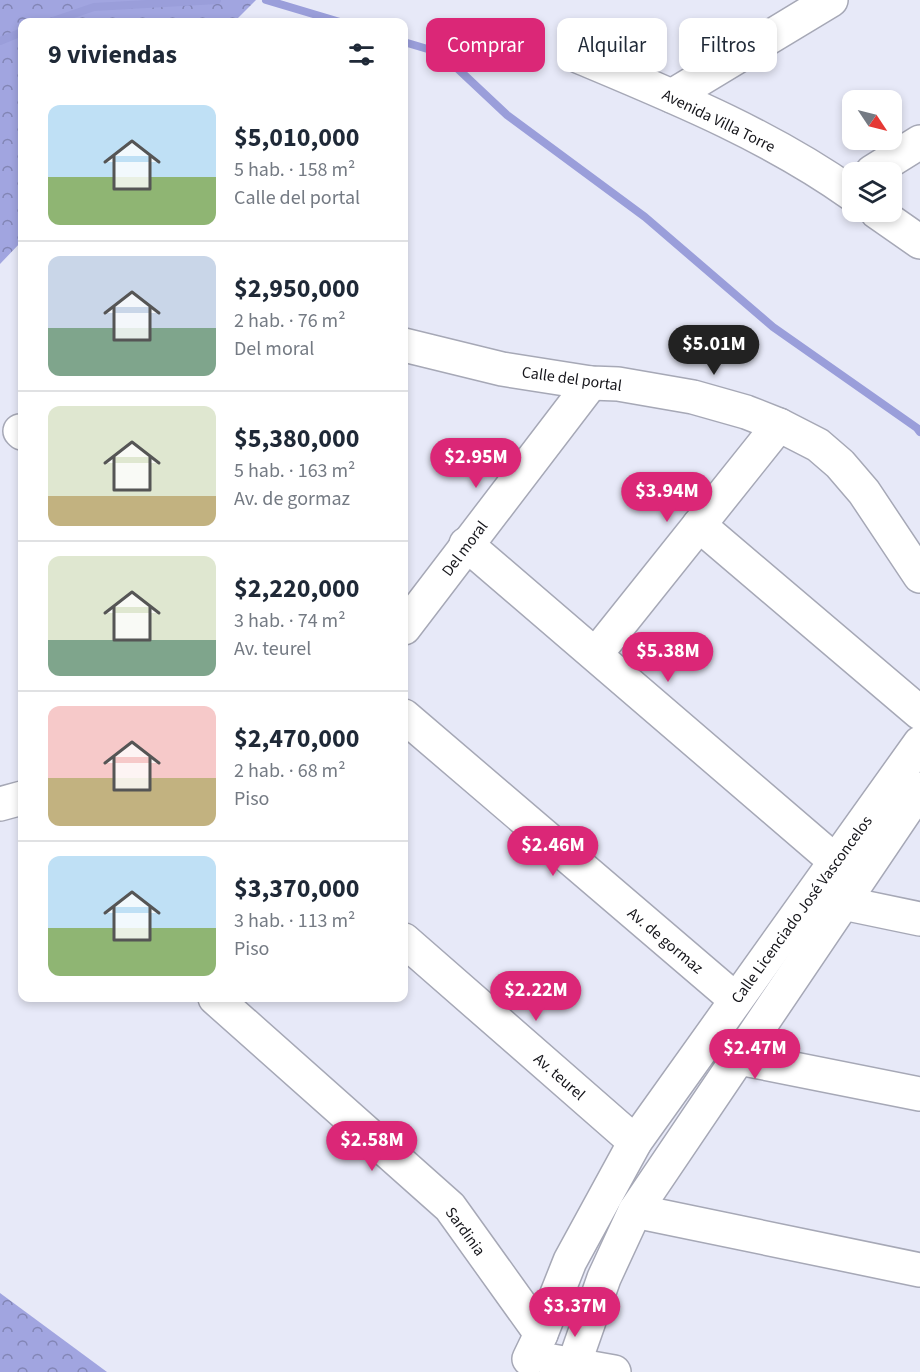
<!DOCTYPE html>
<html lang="es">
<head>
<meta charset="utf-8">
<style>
	body { margin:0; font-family:"Source Sans 3",sans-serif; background:#f6f6f7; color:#1f2937; height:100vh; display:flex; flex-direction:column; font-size:22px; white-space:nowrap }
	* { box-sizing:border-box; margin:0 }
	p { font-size:20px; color:#747a83 }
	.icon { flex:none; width:33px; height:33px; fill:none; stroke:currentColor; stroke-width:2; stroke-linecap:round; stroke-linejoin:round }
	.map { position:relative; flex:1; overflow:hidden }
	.panel { position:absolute; left:18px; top:18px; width:390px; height:984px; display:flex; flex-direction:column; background:#fff; border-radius:12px; box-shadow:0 3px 9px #0003 }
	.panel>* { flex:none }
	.guide { position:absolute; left:426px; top:18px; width:404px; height:54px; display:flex; gap:12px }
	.needle { width:39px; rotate:125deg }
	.tools { position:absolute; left:842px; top:90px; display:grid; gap:12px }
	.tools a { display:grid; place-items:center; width:60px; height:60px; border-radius:12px; background:#fff; box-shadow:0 3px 9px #0003; font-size:30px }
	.price { position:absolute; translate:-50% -51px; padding:0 14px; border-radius:21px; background:#db2777; color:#fff; font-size:20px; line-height:39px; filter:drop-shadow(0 2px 3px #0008) }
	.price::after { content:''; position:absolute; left:50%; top:36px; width:18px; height:14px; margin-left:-9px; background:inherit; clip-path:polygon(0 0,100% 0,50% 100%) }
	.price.on { background:#222; color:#fff }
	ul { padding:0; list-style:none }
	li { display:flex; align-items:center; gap:18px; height:150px; padding:0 30px }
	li+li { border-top:2px solid #e0e1e3 }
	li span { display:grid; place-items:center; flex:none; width:168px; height:120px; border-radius:12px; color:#555 }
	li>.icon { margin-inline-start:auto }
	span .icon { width:72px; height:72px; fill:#fffc; stroke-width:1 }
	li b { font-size:26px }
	h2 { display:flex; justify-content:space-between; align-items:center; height:72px; padding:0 30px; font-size:26px }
	.chip { padding:0 21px; border-radius:12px; background:#fff; box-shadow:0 3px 9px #0003; font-size:21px; line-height:54px }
	.chip.on { background:#db2777; color:#fff }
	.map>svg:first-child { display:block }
</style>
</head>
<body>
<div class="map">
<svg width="920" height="1372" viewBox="0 0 920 1372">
	<defs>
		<pattern id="forest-crowns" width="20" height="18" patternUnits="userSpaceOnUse" patternTransform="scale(1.5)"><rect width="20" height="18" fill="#a1a5e0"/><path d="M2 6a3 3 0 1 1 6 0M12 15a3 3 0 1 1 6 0" fill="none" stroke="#8285b5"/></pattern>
	</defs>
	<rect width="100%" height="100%" fill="#e7e9f8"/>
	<!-- forest -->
	<g fill="url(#forest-crowns)">
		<path d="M 0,0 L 256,0 L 234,22 L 22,22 L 22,241 L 0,264 Z"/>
		<path d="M 0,1293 L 107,1372 L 0,1372 Z"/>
	</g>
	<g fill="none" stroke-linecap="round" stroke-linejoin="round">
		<!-- stream -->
		<g stroke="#9a9eda" stroke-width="8">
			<path d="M 266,0 L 340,22"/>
			<path d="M 50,22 L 94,7 L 217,0"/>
			<path d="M 0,41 L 22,32"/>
			<path d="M 404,42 L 441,53 L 507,115 L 645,217 L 773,327 L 917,428 L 920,432"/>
		</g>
		<!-- minor casing -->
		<g stroke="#a6a8b6" stroke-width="36">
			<g id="minor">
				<path d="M 580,57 C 673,96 769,135 852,194"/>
				<path d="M 672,96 L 831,0"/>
				<path d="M 872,172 L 920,142"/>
				<path d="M 877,212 L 920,242"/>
				<path d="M 404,345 L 502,369 L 591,383 L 618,384 L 693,397 L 746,412 L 779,425 L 818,445 L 840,464 L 864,492 L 920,576"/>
				<path d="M 20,431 L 22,433"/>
				<path d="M 699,525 L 920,713"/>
				<path d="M 466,544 L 835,861"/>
				<path d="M 404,628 L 591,383"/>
				<path d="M 596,654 L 779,425"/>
				<path d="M 404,716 L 736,1000"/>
				<path d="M 0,804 L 22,798"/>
				<path d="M 843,903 L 920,919"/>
				<path d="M 404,940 L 635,1142"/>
				<path d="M 215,998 L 450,1207 L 541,1334"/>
				<path d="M 739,1058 L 920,1094"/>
				<path d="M 635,1211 L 920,1270"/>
				<path d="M 529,1359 L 541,1334 L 570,1261 L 635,1142 L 920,743"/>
				<path d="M 552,1361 L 614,1372"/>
				<path d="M 569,1372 L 574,1364 L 604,1278 L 635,1211 L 920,789"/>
			</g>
		</g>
		<!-- minor -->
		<use href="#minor" stroke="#fff" stroke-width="33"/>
	</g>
	<g text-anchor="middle" stroke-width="6" stroke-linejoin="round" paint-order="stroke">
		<!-- street labels -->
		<g font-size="16" fill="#15151a" stroke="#fff">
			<text transform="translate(719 120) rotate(26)" y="6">Avenida Villa Torre</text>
			<text transform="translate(572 378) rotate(8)" y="6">Calle del portal</text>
			<text transform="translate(464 548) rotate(-53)" y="6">Del moral</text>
			<text transform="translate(801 909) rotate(-54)" y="6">Calle Licenciado José Vasconcelos</text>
			<text transform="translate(666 940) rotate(40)" y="6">Av. de gormaz</text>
			<text transform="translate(560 1076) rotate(41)" y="6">Av. teurel</text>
			<text transform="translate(466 1231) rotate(54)" y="6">Sardinia</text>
		</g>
	</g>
</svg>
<div class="tools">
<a><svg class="needle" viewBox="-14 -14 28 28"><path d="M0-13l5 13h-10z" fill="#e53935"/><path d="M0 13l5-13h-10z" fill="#747a83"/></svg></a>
<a><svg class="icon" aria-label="layers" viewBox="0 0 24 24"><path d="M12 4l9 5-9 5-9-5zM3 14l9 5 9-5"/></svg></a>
</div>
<b class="price on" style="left:714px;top:376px">$5.01M</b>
<b class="price" style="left:476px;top:489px">$2.95M</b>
<b class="price" style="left:667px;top:523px">$3.94M</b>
<b class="price" style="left:668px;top:683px">$5.38M</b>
<b class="price" style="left:553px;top:877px">$2.46M</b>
<b class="price" style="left:536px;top:1022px">$2.22M</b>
<b class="price" style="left:755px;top:1080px">$2.47M</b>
<b class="price" style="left:372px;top:1172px">$2.58M</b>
<b class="price" style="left:575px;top:1338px">$3.37M</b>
<div class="guide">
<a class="chip on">Comprar</a>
<a class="chip">Alquilar</a>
<a class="chip">Filtros</a>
</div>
<section class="panel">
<h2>9 viviendas<svg class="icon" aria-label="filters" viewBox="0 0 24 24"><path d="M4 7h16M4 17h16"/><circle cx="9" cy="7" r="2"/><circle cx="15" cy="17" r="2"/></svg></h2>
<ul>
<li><span style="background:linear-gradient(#bfe0f5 60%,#8fb573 0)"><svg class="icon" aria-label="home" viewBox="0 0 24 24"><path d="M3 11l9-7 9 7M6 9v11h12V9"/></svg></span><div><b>$5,010,000</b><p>5 hab. · 158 m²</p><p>Calle del portal</p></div></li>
<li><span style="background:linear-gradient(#c9d6e8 60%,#7fa58c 0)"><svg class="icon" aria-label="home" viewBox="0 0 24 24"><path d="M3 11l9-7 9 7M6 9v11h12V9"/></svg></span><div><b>$2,950,000</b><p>2 hab. · 76 m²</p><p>Del moral</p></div></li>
<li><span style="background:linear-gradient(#dfe7d0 75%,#c2b280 0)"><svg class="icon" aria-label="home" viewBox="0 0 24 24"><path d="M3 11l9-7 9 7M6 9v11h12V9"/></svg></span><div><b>$5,380,000</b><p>5 hab. · 163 m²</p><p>Av. de gormaz</p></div></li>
<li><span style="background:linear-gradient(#dfe7d0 70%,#7fa58c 0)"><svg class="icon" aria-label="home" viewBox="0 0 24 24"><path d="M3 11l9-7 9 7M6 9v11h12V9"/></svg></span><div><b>$2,220,000</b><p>3 hab. · 74 m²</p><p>Av. teurel</p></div></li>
<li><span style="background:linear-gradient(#f6c9c9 60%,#c2b280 0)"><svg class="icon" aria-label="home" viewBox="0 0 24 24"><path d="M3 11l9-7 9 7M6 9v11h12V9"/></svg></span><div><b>$2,470,000</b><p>2 hab. · 68 m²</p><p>Piso</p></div></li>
<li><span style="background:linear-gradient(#bfe0f5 60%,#8fb573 0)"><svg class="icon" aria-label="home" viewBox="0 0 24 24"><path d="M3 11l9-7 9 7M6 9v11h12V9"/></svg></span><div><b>$3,370,000</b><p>3 hab. · 113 m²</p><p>Piso</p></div></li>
</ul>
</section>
</div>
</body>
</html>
